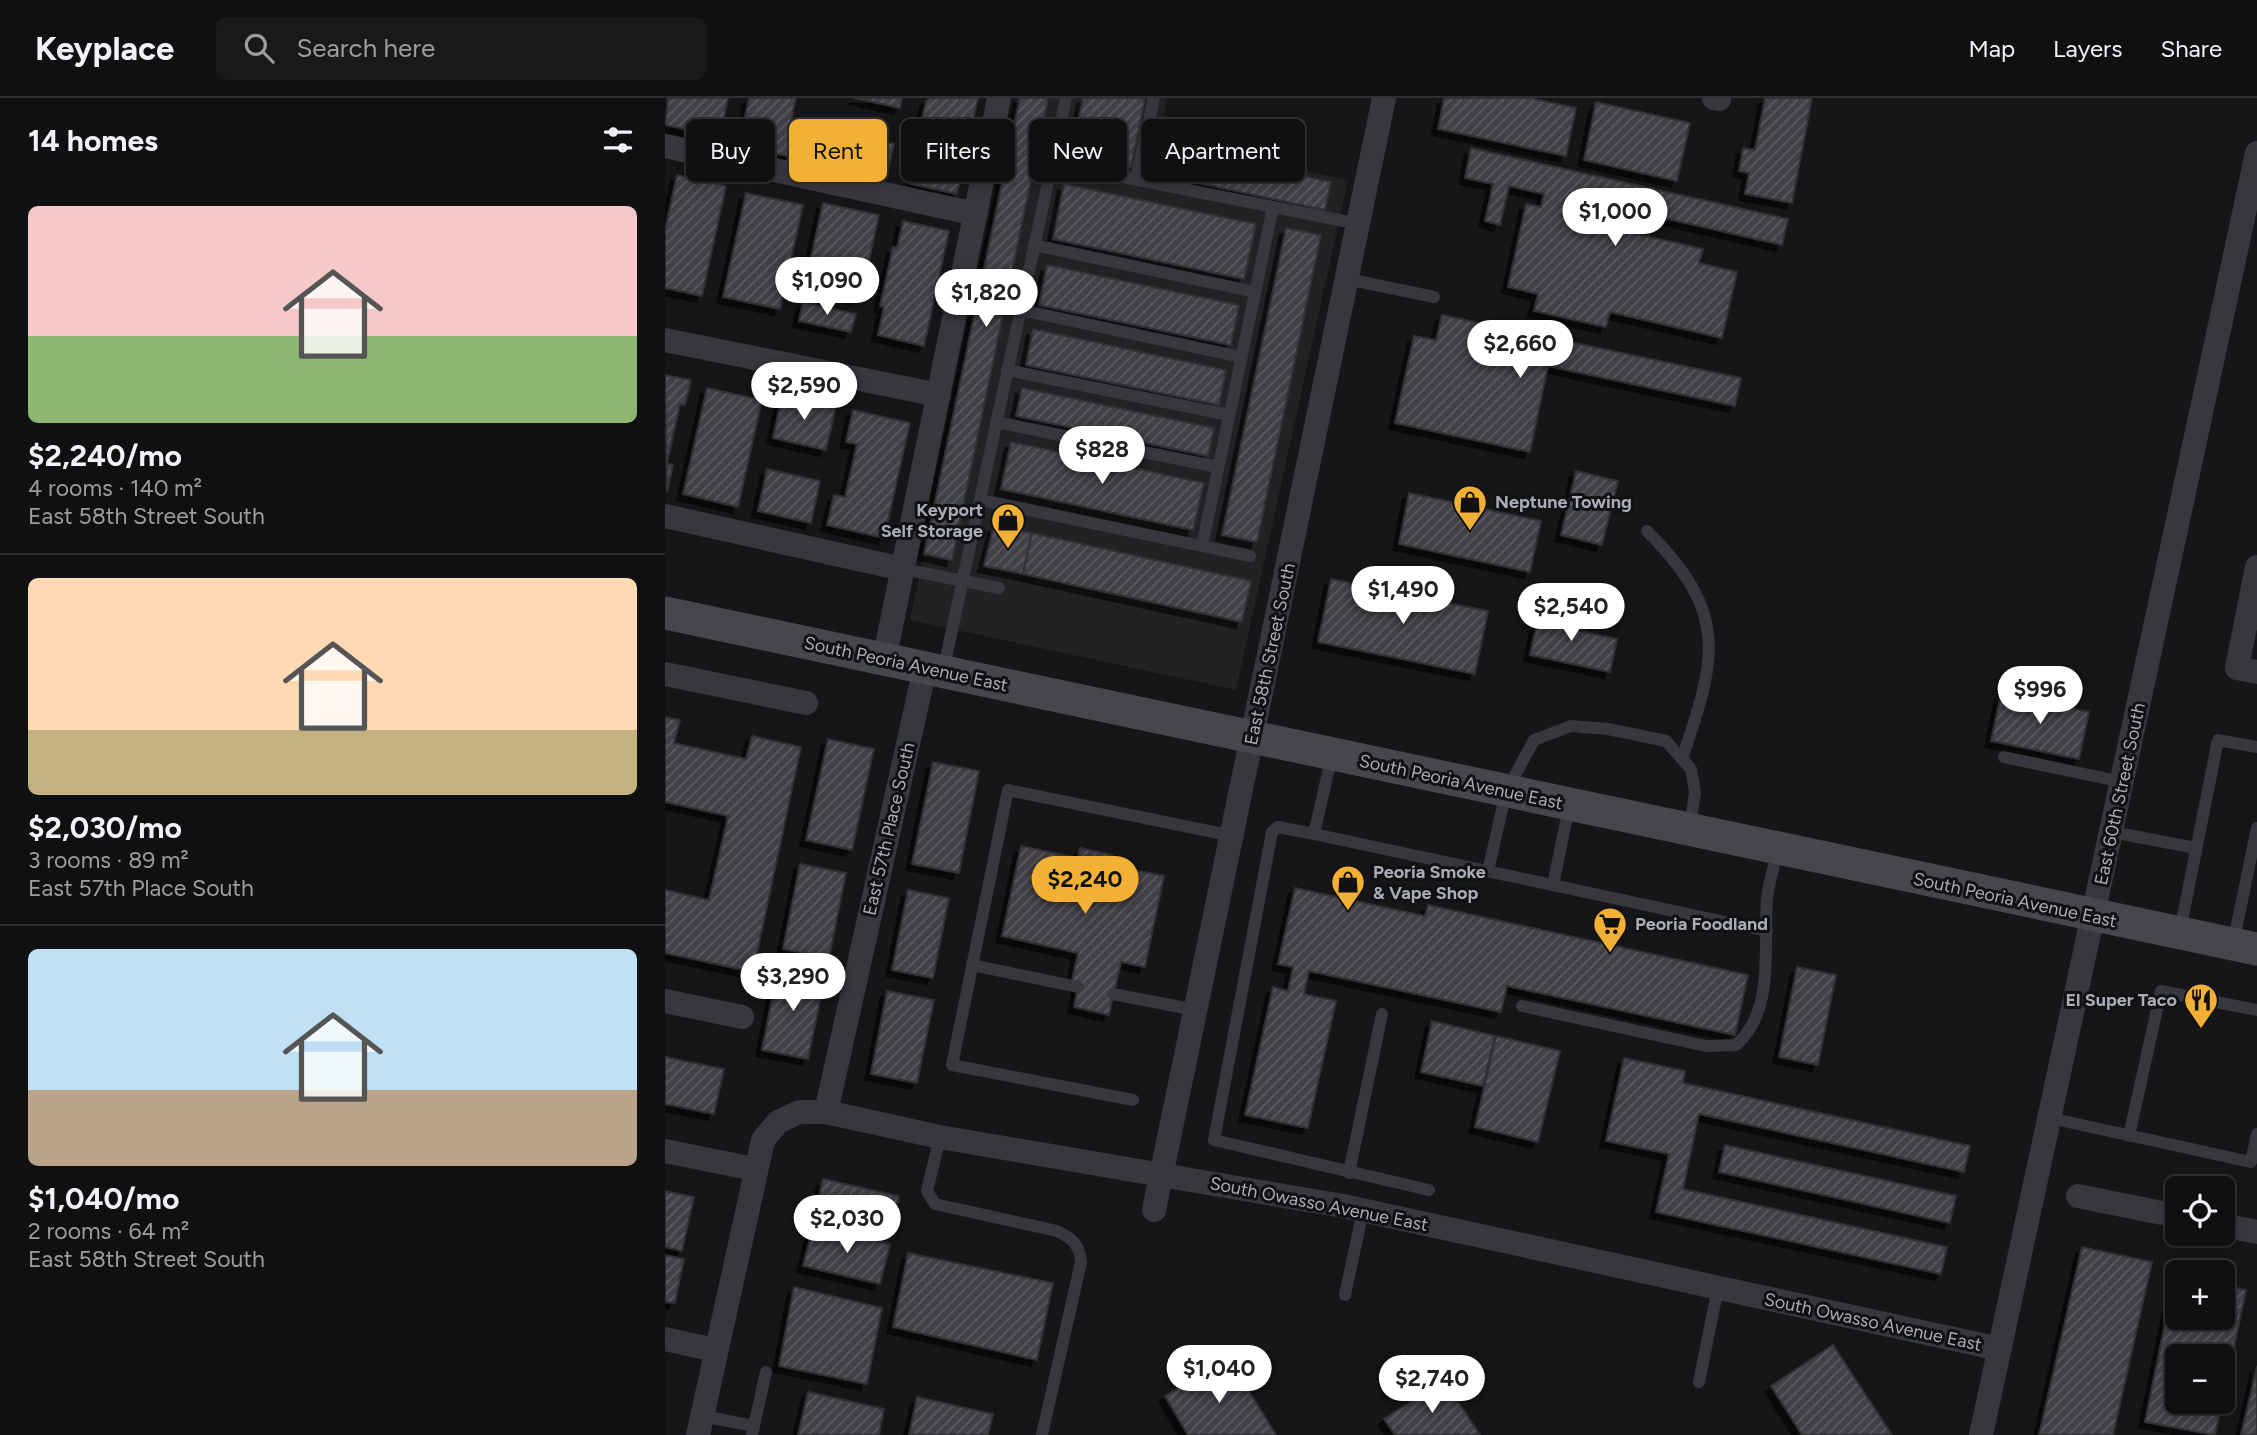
<!DOCTYPE html>
<html lang="en">
<head>
<meta charset="utf-8">
<style>
	body { margin:0; font-family:Figtree,sans-serif; background:#19191b; color:#f1f3f6; height:100vh; display:flex; flex-direction:column; font-size:26px; white-space:nowrap }
	* { box-sizing:border-box; margin:0 }
	p { font-size:23px; color:#9c9d9f }
	.icon { flex:none; width:38px; height:38px; fill:none; stroke:currentColor; stroke-width:2; stroke-linecap:round; stroke-linejoin:round }
	.map { position:relative; flex:1; overflow:hidden }
	.side { display:flex; flex-direction:column; background:#101012; width:665px }
	.side>* { flex:none }
	.top-card { position:absolute; left:21px; top:21px; width:665px; height:63px; display:flex; gap:14px }
	.buttons { position:absolute; left:1500px; top:1078px; display:grid; gap:14px }
	.buttons a { display:grid; place-items:center; width:70px; height:70px; border-radius:10px; background:#101012; box-shadow:0 4px 10px #0003,0 0 0 2px #303032; font-size:35px }
	.price { position:absolute; translate:-50% -60px; padding:0 16px; border-radius:24px; background:#fff; color:#222; font-size:23px; line-height:46px; filter:drop-shadow(0 2px 4px #0008) }
	.price::after { content:''; position:absolute; left:50%; top:42px; width:21px; height:16px; margin-left:-10px; background:inherit; clip-path:polygon(0 0,100% 0,50% 100%) }
	.price.current { background:#f2b134; color:#111 }
	ul { padding:0; list-style:none }
	li { display:grid; align-content:center; gap:14px; height:371px; padding:0 28px }
	li+li { border-top:2px solid #303032 }
	li span { display:grid; place-items:center; height:217px; border-radius:10px; color:#555 }
	li>.icon { margin-inline-start:auto }
	span .icon { width:126px; height:126px; fill:#fffc; stroke-width:1 }
	li b { font-size:30px }
	h2 { display:flex; justify-content:space-between; align-items:center; height:84px; padding:0 28px; font-size:30px }
	.chip { padding:0 24px; border-radius:10px; background:#101012; box-shadow:0 4px 10px #0003,0 0 0 2px #303032; font-size:24px; line-height:63px }
	.chip.current { background:#f2b134; color:#111 }
	header { display:flex; align-items:center; gap:42px; box-sizing:border-box; height:98px; padding:0 35px; background:#101012; border-bottom:2px solid #303032 }
	header strong { font-size:33px }
	nav { display:flex; gap:38px; margin-inline-start:auto; font-size:24px }
	.search { width:490px; height:63px; background:#19191b; display:flex; align-items:center; gap:18px; box-sizing:border-box; padding:0 24px; border-radius:10px; color:#9c9d9f; font-size:26px }
	main { display:flex; flex:1; min-height:0 }
	.map>svg:first-child { display:block }
</style>
</head>
<body>
<header>
<strong>Keyplace</strong>
<div class="search"><svg class="icon" aria-label="search" viewBox="0 0 24 24"><circle cx="10" cy="10" r="6"/><path d="M15 15l6 6"/></svg>Search here</div>
<nav><a>Map</a><a>Layers</a><a>Share</a></nav>
</header>
<main>
<section class="side">
<h2>14 homes<svg class="icon" aria-label="filters" viewBox="0 0 24 24"><path d="M4 7h16M4 17h16"/><circle cx="9" cy="7" r="2"/><circle cx="15" cy="17" r="2"/></svg></h2>
<ul>
<li><span style="background:linear-gradient(#f6c9c9 60%,#8fb573 0)"><svg class="icon" aria-label="home" viewBox="0 0 24 24"><path d="M3 11l9-7 9 7M6 9v11h12V9"/></svg></span><div><b>$2,240/mo</b><p>4 rooms · 140 m²</p><p>East 58th Street South</p></div></li>
<li><span style="background:linear-gradient(#ffd9b3 70%,#c2b280 0)"><svg class="icon" aria-label="home" viewBox="0 0 24 24"><path d="M3 11l9-7 9 7M6 9v11h12V9"/></svg></span><div><b>$2,030/mo</b><p>3 rooms · 89 m²</p><p>East 57th Place South</p></div></li>
<li><span style="background:linear-gradient(#bfe0f5 65%,#b9a48a 0)"><svg class="icon" aria-label="home" viewBox="0 0 24 24"><path d="M3 11l9-7 9 7M6 9v11h12V9"/></svg></span><div><b>$1,040/mo</b><p>2 rooms · 64 m²</p><p>East 58th Street South</p></div></li>
</ul>
</section>
<div class="map">
<svg width="1592" height="1337" viewBox="0 0 1592 1337">
	<defs>
		<pattern id="building-hatch" width="6" height="6" patternUnits="userSpaceOnUse" patternTransform="scale(1.75)"><rect width="6" height="6" fill="#404145"/><path d="M-1 1l2-2M0 6l6-6M5 7l2-2" fill="none" stroke="#595a5e"/></pattern>
		<filter id="shadow"><feDropShadow dx="-6" dy="6" stdDeviation="0" flood-color="#0009"/></filter>
	</defs>
	<rect width="100%" height="100%" fill="#161618"/>
	<!-- built -->
	<path fill="#222225" d="M 352,0 L 502,0 L 493,43 L 683,82 L 571,592 L 245,522 Z"/>
	<!-- building -->
	<g fill="url(#building-hatch)" stroke="#303034" stroke-width="2" filter="url(#shadow)">
		<path d="M 3,0 L 63,0 L 55,38 L 0,27 Z"/>
		<path d="M 84,0 L 131,0 L 125,27 L 137,30 L 131,60 L 74,47 Z"/>
		<path d="M 189,0 L 237,0 L 235,10 Z"/>
		<path d="M 265,0 L 313,0 L 292,96 L 246,86 L 253,55 L 250,54 L 261,3 Z"/>
		<path d="M 355,0 L 383,0 L 287,462 L 259,456 Z"/>
		<path d="M 418,0 L 480,0 L 466,69 L 406,57 Z"/>
		<path d="M 779,0 L 865,0 L 911,10 L 901,58 L 773,31 Z"/>
		<path d="M 1100,0 L 1147,0 L 1127,105 L 1080,96 L 1084,75 L 1074,73 L 1078,50 L 1090,52 Z"/>
		<path d="M 931,4 L 1025,25 L 1012,83 L 919,62 Z"/>
		<path d="M 159,30 L 229,46 L 221,80 L 151,65 Z"/>
		<path d="M 493,47 L 666,84 L 660,112 L 487,75 Z"/>
		<path d="M 806,50 L 1123,121 L 1117,147 L 916,101 L 911,122 L 1038,151 L 1034,165 L 1072,174 L 1057,240 L 945,214 L 941,229 L 869,213 L 873,196 L 843,189 L 861,106 L 876,109 L 879,96 L 844,88 L 835,127 L 820,123 L 828,86 L 800,80 Z"/>
		<path d="M 12,77 L 61,88 L 37,198 L 0,190 L 0,132 Z"/>
		<path d="M 399,86 L 591,126 L 579,181 L 388,141 Z"/>
		<path d="M 81,95 L 138,107 L 115,211 L 58,199 Z"/>
		<path d="M 158,105 L 214,117 L 197,194 L 141,182 Z"/>
		<path d="M 238,123 L 284,133 L 259,248 L 213,237 L 219,209 L 215,208 L 228,149 L 232,150 Z"/>
		<path d="M 621,130 L 656,137 L 592,444 L 557,437 Z"/>
		<path d="M 382,167 L 574,207 L 566,247 L 374,207 Z"/>
		<path d="M 138,204 L 191,216 L 186,234 L 134,223 Z"/>
		<path d="M 777,217 L 1076,280 L 1070,308 L 883,268 L 865,354 L 730,325 L 749,238 L 771,242 Z"/>
		<path d="M 368,231 L 561,272 L 554,307 L 361,267 Z"/>
		<path d="M 0,277 L 26,282 L 20,307 L 15,306 L 2,365 L 8,367 L 2,394 Z"/>
		<path d="M 42,290 L 97,302 L 73,409 L 18,396 Z"/>
		<path d="M 357,290 L 549,330 L 543,358 L 351,318 Z"/>
		<path d="M 117,297 L 171,308 L 161,352 L 108,340 Z"/>
		<path d="M 188,312 L 245,325 L 219,440 L 162,427 L 169,397 L 180,399 L 192,346 L 181,344 Z"/>
		<path d="M 346,344 L 539,385 L 528,432 L 336,391 Z"/>
		<path d="M 102,371 L 155,383 L 146,425 L 93,413 Z"/>
		<path d="M 911,373 L 953,383 L 937,447 L 896,437 Z"/>
		<path d="M 744,395 L 876,423 L 865,474 L 734,446 Z"/>
		<path d="M 329,428 L 367,435 L 358,476 L 319,468 Z"/>
		<path d="M 367,435 L 586,483 L 577,524 L 358,476 Z"/>
		<path d="M 666,481 L 823,513 L 810,576 L 653,544 Z"/>
		<path d="M 875,509 L 901,515 L 898,529 L 952,541 L 945,574 L 865,557 Z"/>
		<path d="M 1336,596 L 1424,614 L 1414,661 L 1326,643 Z"/>
		<path d="M 0,619 L 15,622 L 9,645 L 81,661 L 87,638 L 136,649 L 88,874 L 0,855 L 0,792 L 44,802 L 63,718 L 0,704 Z"/>
		<path d="M 163,641 L 209,651 L 187,752 L 141,742 Z"/>
		<path d="M 268,664 L 314,673 L 294,775 L 247,766 Z"/>
		<path d="M 356,748 L 413,760 L 415,750 L 448,757 L 446,767 L 499,778 L 480,869 L 456,864 L 444,917 L 409,909 L 414,884 L 407,883 L 413,855 L 337,838 Z"/>
		<path d="M 135,766 L 181,775 L 164,860 L 118,851 Z"/>
		<path d="M 630,790 L 760,818 L 763,807 L 1083,877 L 1070,937 L 842,888 L 836,914 L 644,873 L 639,896 L 671,903 L 643,1030 L 580,1017 L 608,889 L 623,893 L 628,869 L 613,866 Z"/>
		<path d="M 243,792 L 284,800 L 268,880 L 227,872 Z"/>
		<path d="M 1132,869 L 1171,877 L 1153,967 L 1114,959 Z"/>
		<path d="M 113,870 L 160,879 L 143,961 L 97,952 Z"/>
		<path d="M 222,893 L 269,902 L 252,985 L 206,976 Z"/>
		<path d="M 767,923 L 830,938 L 818,988 L 756,974 Z"/>
		<path d="M 831,938 L 895,953 L 873,1044 L 810,1029 Z"/>
		<path d="M 0,959 L 59,971 L 49,1016 L 0,1006 Z"/>
		<path d="M 959,960 L 1020,973 L 1018,985 L 1305,1048 L 1299,1074 L 1034,1016 L 1018,1091 L 1282,1149 L 1276,1176 L 991,1114 L 1004,1056 L 941,1043 Z"/>
		<path d="M 1060,1047 L 1291,1098 L 1285,1125 L 1054,1074 Z"/>
		<path d="M 158,1081 L 234,1098 L 224,1138 L 149,1121 Z"/>
		<path d="M 0,1093 L 29,1099 L 17,1153 L 0,1149 Z"/>
		<path d="M 148,1128 L 225,1146 L 215,1186 L 138,1168 Z"/>
		<path d="M 1417,1149 L 1487,1164 L 1448,1337 L 1374,1337 Z"/>
		<path d="M 243,1155 L 388,1185 L 372,1262 L 228,1229 Z"/>
		<path d="M 0,1157 L 19,1161 L 10,1205 L 0,1204 Z"/>
		<path d="M 1510,1177 L 1512,1220 L 1558,1220 L 1558,1187 L 1581,1192 L 1558,1303 L 1558,1258 L 1512,1258 L 1512,1304 L 1557,1304 L 1550,1337 L 1480,1324 Z"/>
		<path d="M 129,1189 L 217,1210 L 202,1286 L 114,1268 Z"/>
		<path d="M 1168,1247 L 1227,1337 L 1137,1337 L 1106,1288 Z"/>
		<path d="M 563,1259 L 611,1337 L 523,1337 L 500,1298 Z"/>
		<path d="M 1592,1268 L 1592,1337 L 1576,1337 Z"/>
		<path d="M 779,1282 L 815,1337 L 730,1337 L 719,1321 Z"/>
		<path d="M 143,1294 L 219,1311 L 214,1337 L 133,1337 Z"/>
		<path d="M 252,1299 L 328,1316 L 323,1337 L 244,1337 Z"/>
	</g>
	<g fill="none" stroke-linecap="round" stroke-linejoin="round">
		<!-- service -->
		<g stroke="#37383d" stroke-width="12">
			<path d="M 387,65 L 694,126"/>
			<path d="M 471,81 L 489,0"/>
			<path d="M 369,147 L 590,194"/>
			<path d="M 682,181 L 769,199"/>
			<path d="M 356,212 L 576,259"/>
			<path d="M 342,272 L 564,317"/>
			<path d="M 331,324 L 553,369"/>
			<path d="M 315,402 L 585,458"/>
			<path d="M 982,433 C 1064,515 1052,558 1017,661"/>
			<path d="M 537,448 L 608,109"/>
			<path d="M 238,471 L 334,490"/>
			<path d="M 278,574 L 401,0"/>
			<path d="M 667,657 L 649,736 L 1102,833"/>
			<path d="M 1339,659 L 1457,684"/>
			<path d="M 1447,734 L 1531,750"/>
			<path d="M 649,736 L 613,729 L 607,734 L 549,1042 L 764,1092"/>
			<path d="M 823,773 L 841,694 L 869,642 L 906,628 L 943,631 L 1001,643 L 1026,671 L 1030,694 L 1025,730"/>
			<path d="M 888,787 L 904,709"/>
			<path d="M 1515,833 L 1553,642 L 1592,649"/>
			<path d="M 1568,846 L 1592,730"/>
			<path d="M 307,867 L 413,889"/>
			<path d="M 448,896 L 531,912"/>
			<path d="M 857,908 L 1041,948 L 1071,947 C 1111,912 1098,847 1102,800 C 1104,784 1109,768 1113,752"/>
			<path d="M 468,1002 L 287,967 L 343,692 L 568,738"/>
			<path d="M 1385,1020 L 1586,1064 L 1592,1036"/>
			<path d="M 1464,1038 L 1496,893 L 1592,912"/>
			<path d="M 275,1039 L 262,1093 L 270,1106 L 392,1133 C 408,1141 414,1146 416,1164 L 377,1337"/>
			<path d="M 684,1075 L 717,916"/>
			<path d="M 680,1197 L 698,1113"/>
			<path d="M 1034,1284 L 1053,1190"/>
			<path d="M 37,1318 L 89,1328"/>
			<path d="M 87,1337 L 101,1274"/>
		</g>
		<!-- minor -->
		<g stroke="#37383d" stroke-width="24">
			<path d="M 1049,0 L 1054,1"/>
			<path d="M 0,48 L 311,116"/>
			<path d="M 0,242 L 274,297"/>
			<path d="M 0,418 L 238,471"/>
			<path d="M 1592,469 L 1572,570 L 1592,574"/>
			<path d="M 219,562 L 334,0"/>
			<path d="M 0,576 L 141,605"/>
			<path d="M 0,903 L 77,919"/>
			<path d="M 161,1014 L 260,570"/>
			<path d="M 0,1053 L 89,1071"/>
			<path d="M 1413,1098 L 1512,1118"/>
			<path d="M 489,1112 L 719,0"/>
			<path d="M 1558,1127 L 1592,1134"/>
			<path d="M 0,1241 L 50,1252"/>
			<path d="M 33,1337 L 98,1042 L 113,1024 L 134,1014 L 161,1014 L 275,1039 L 678,1108 L 1335,1251"/>
			<path d="M 1316,1337 L 1592,55"/>
		</g>
		<!-- secondary -->
		<path stroke="#45474d" stroke-width="33" d="M 0,515 L 1592,851"/>
	</g>
	<!-- icons -->
	<defs>
		<g id="shop-pin" transform="scale(1.75)"><path d="M0 17L-7.5 6A9.5 9.5 0 1 1 7.5 6Z" fill="#f2b134" stroke="#111113"/><path d="M-5-2.5h2.3a2.7 3.5 0 0 1 5.4 0H5L5.5 6h-11ZM-1.5-2.5h3a1.5 2.3 0 0 0-3 0Z" fill="#111"/></g>
		<g id="supermarket-pin" transform="scale(1.75)"><path d="M0 17L-7.5 6A9.5 9.5 0 1 1 7.5 6Z" fill="#f2b134" stroke="#111113"/><path d="M-6-5.5h2.5l.6 2H6L4.5 2H-2.5L-4.4-4H-6ZM-1.5 3.2a1.3 1.3 0 1 0 .1 0ZM3 3.2a1.3 1.3 0 1 0 .1 0Z" fill="#111"/></g>
		<g id="restaurant-pin" transform="scale(1.75)"><path d="M0 17L-7.5 6A9.5 9.5 0 1 1 7.5 6Z" fill="#f2b134" stroke="#111113"/><path d="M-5-6h1v4h1v-4h1v4h1v-4h1v5L-1.5 .5V6h-2V.5L-5-1ZM5-6V6H3V1.5H1.5Q1.5-4 5-6Z" fill="#111"/></g>
	</defs>
	<g fill-rule="evenodd">
		<use href="#shop-pin" x="805" y="404"/>
		<use href="#shop-pin" x="343" y="422"/>
		<use href="#shop-pin" x="683" y="784"/>
		<use href="#supermarket-pin" x="945" y="826"/>
		<use href="#restaurant-pin" x="1536" y="902"/>
	</g>
	<g text-anchor="middle" stroke-width="6" stroke-linejoin="round" paint-order="stroke">
		<!-- poi labels -->
		<g font-size="18" font-weight="bold" fill="#a8adb8" stroke="#111113" text-anchor="start">
			<text x="830" y="410">Neptune Towing</text>
			<text x="318" y="418" text-anchor="end">Keyport<tspan x="318" dy="21">Self Storage</tspan></text>
			<text x="708" y="780">Peoria Smoke<tspan x="708" dy="21">&amp; Vape Shop</tspan></text>
			<text x="970" y="832">Peoria Foodland</text>
			<text x="1512" y="908" text-anchor="end">El Super Taco</text>
		</g>
		<!-- street labels -->
		<g font-size="18" fill="#a8adb8" stroke="#111113">
			<text transform="translate(605 556) rotate(-78)" y="6">East 58th Street South</text>
			<text transform="translate(241 566) rotate(12)" y="6">South Peoria Avenue East</text>
			<text transform="translate(796 684) rotate(12)" y="6">South Peoria Avenue East</text>
			<text transform="translate(1455 696) rotate(-78)" y="6">East 60th Street South</text>
			<text transform="translate(224 731) rotate(-77)" y="6">East 57th Place South</text>
			<text transform="translate(1350 802) rotate(12)" y="6">South Peoria Avenue East</text>
			<text transform="translate(654 1106) rotate(11)" y="6">South Owasso Avenue East</text>
			<text transform="translate(1208 1224) rotate(12)" y="6">South Owasso Avenue East</text>
		</g>
	</g>
</svg>
<div class="buttons">
<a><svg class="icon" aria-label="locate" viewBox="0 0 24 24"><circle cx="12" cy="12" r="6"/><path d="M12 2v4M12 18v4M2 12h4M18 12h4"/></svg></a>
<a>+</a>
<a>−</a>
</div>
<b class="price" style="left:950px;top:150px">$1,000</b>
<b class="price" style="left:162px;top:219px">$1,090</b>
<b class="price" style="left:321px;top:231px">$1,820</b>
<b class="price" style="left:855px;top:282px">$2,660</b>
<b class="price" style="left:139px;top:324px">$2,590</b>
<b class="price" style="left:437px;top:388px">$828</b>
<b class="price" style="left:738px;top:528px">$1,490</b>
<b class="price" style="left:906px;top:545px">$2,540</b>
<b class="price" style="left:1375px;top:628px">$996</b>
<b class="price current" style="left:420px;top:818px">$2,240</b>
<b class="price" style="left:128px;top:915px">$3,290</b>
<b class="price" style="left:182px;top:1157px">$2,030</b>
<b class="price" style="left:554px;top:1307px">$1,040</b>
<b class="price" style="left:767px;top:1317px">$2,740</b>
<div class="top-card">
<a class="chip">Buy</a>
<a class="chip current">Rent</a>
<a class="chip">Filters</a>
<a class="chip">New</a>
<a class="chip">Apartment</a>
</div>
</div>
</main>
</body>
</html>
